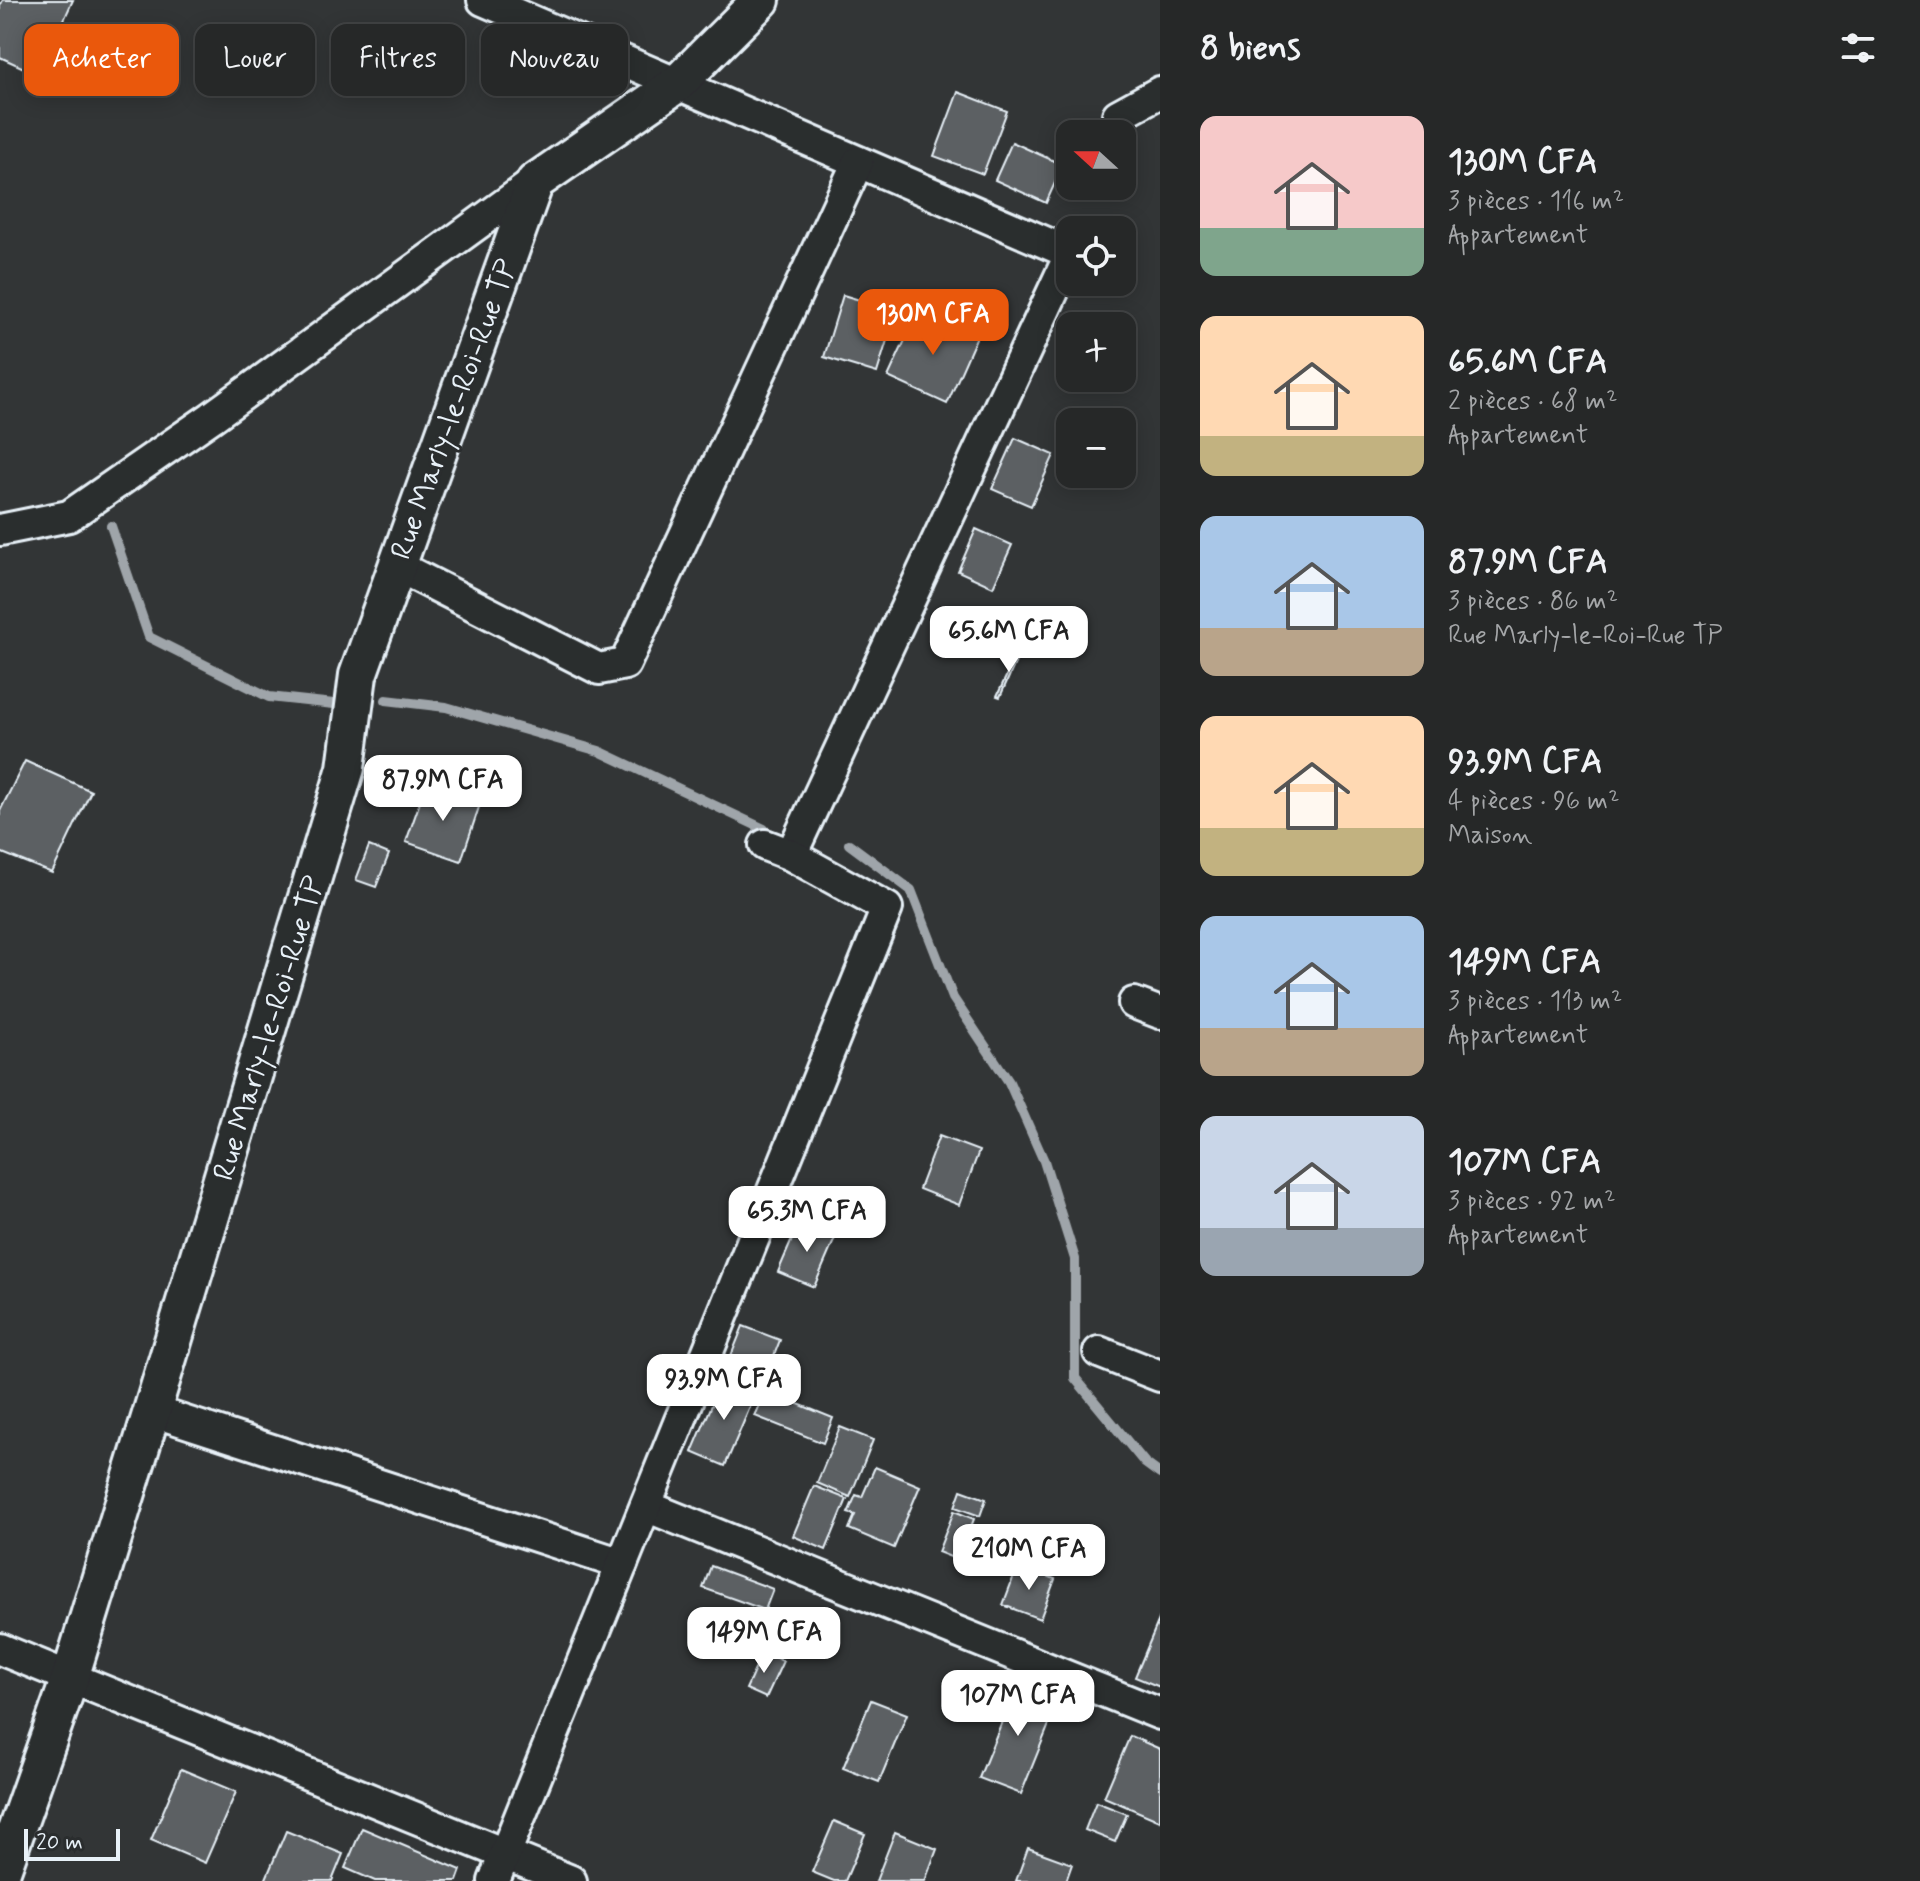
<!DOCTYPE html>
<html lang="fr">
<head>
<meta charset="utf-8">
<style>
	body { margin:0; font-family:Mynerve,sans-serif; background:#323434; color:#f1f3f6; height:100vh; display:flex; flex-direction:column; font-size:30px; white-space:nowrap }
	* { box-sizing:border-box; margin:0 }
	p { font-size:26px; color:#a4a6a8 }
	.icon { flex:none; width:44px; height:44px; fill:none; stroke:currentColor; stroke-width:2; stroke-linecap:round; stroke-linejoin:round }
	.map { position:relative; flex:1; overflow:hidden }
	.details { display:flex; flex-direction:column; background:#262828; width:760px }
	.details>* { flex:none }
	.banner { position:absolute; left:24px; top:24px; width:760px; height:72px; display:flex; gap:16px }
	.needle { width:52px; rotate:291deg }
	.buttons { position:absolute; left:1056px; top:120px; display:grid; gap:16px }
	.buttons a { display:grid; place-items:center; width:80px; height:80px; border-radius:16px; background:#262828; box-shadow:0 4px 20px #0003,0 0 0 2px #424445; font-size:40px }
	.scale { position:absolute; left:24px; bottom:20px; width:96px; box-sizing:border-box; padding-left:8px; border:4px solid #e8f1f8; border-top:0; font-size:22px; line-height:28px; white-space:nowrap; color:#e8f1f8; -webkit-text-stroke:6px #2a2d2e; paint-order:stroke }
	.price { position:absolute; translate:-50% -68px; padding:0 18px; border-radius:16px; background:#fff; color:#222; font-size:26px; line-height:52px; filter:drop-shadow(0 2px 4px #0008) }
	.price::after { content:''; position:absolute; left:50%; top:48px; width:24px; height:18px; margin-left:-12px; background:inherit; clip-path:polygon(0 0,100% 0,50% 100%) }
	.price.on { background:#ea580c; color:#fff }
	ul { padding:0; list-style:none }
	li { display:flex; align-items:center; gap:24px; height:200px; padding:0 40px }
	li span { display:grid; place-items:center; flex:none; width:224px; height:160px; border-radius:16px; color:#555 }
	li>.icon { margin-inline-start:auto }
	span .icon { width:96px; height:96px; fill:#fffc; stroke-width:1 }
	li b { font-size:34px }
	h2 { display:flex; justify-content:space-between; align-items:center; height:96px; padding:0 40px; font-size:34px }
	.pill { padding:0 28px; border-radius:16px; background:#262828; box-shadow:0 4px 20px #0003,0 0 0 2px #424445; font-size:28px; line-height:72px }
	.pill.on { background:#ea580c; color:#fff }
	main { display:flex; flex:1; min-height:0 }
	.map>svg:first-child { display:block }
</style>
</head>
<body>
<main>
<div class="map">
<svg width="1160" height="1881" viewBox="0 0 1160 1881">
	<rect width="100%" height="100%" fill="#323536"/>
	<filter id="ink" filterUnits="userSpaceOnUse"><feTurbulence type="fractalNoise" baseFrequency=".0125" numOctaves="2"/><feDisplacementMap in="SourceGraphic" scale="16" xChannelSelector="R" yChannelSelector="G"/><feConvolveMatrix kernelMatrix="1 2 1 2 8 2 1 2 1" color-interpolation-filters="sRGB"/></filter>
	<g filter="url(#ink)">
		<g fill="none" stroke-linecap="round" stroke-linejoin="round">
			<!-- stream -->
			<g stroke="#9fa5aa" stroke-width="10">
				<path d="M 111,526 L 149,637 L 269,697 L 334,704"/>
				<path d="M 386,700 L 446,707 L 599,751 L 764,829"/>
				<path d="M 849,844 L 911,890 L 953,998 L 1009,1082 L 1044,1161 L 1075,1259 L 1075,1378 L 1145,1463 L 1160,1474"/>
			</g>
		</g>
		<!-- building -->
		<g fill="#5c6063" stroke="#e8f1f8" stroke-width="2">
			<path d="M 3,0 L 73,0 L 39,75 L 0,57 L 0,6 Z"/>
			<path d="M 958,92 L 1007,111 L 983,174 L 934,156 Z"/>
			<path d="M 1012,142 L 1063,165 L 1046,203 L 995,180 Z"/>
			<path d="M 843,295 L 896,311 L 877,373 L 824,357 Z"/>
			<path d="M 919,310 L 977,336 L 947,404 L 888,377 Z"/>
			<path d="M 1015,438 L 1054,455 L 1031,506 L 992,489 Z"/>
			<path d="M 976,529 L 1012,545 L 993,587 L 958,571 Z"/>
			<path d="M 1019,649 L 1021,650 L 1000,697 L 997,696 Z"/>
			<path d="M 25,761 L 91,791 L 52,873 L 0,852 L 0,811 Z"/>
			<path d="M 426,785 L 480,804 L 461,861 L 406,842 Z"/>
			<path d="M 369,846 L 389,854 L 376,887 L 356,880 Z"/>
			<path d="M 939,1136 L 979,1151 L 959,1205 L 919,1189 Z"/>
			<path d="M 800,1221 L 836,1236 L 814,1287 L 778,1272 Z"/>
			<path d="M 743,1326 L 780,1340 L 766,1376 L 729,1361 Z"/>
			<path d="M 723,1379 L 756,1393 L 725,1466 L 692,1452 Z"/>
			<path d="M 766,1391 L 833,1418 L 823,1443 L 755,1416 Z"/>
			<path d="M 840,1427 L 873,1440 L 850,1497 L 817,1483 Z"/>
			<path d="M 875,1467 L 920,1486 L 894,1548 L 849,1529 L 855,1515 L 848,1513 L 856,1495 L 862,1497 Z"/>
			<path d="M 814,1486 L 847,1499 L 826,1550 L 793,1536 Z"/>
			<path d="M 961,1490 L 986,1499 L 980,1516 L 955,1507 Z"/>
			<path d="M 954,1511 L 974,1519 L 958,1560 L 938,1552 Z"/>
			<path d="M 1018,1565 L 1055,1579 L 1040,1619 L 1003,1605 Z"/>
			<path d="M 711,1566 L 773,1589 L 765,1610 L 703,1588 Z"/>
			<path d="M 1160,1617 L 1160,1687 L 1135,1677 Z"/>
			<path d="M 763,1652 L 783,1661 L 766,1698 L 746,1689 Z"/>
			<path d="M 1009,1682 L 1058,1702 L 1021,1794 L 979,1778 L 1005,1714 L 998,1711 Z"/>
			<path d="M 871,1700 L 907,1714 L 879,1782 L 843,1768 Z"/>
			<path d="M 1130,1736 L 1160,1749 L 1160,1821 L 1104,1797 Z"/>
			<path d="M 181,1769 L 236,1792 L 205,1863 L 151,1840 Z"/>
			<path d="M 1096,1802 L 1127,1814 L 1115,1842 L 1085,1830 Z"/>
			<path d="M 834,1821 L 865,1834 L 845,1881 L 834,1881 L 812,1872 Z"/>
			<path d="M 362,1828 L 461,1870 L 457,1881 L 375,1881 L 345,1868 Z"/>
			<path d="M 286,1831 L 343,1854 L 332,1881 L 265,1881 Z"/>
			<path d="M 895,1832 L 937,1849 L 925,1881 L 876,1881 Z"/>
			<path d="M 1028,1848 L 1072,1864 L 1066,1881 L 1016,1881 Z"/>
		</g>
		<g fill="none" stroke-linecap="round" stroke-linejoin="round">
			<!-- minor casing -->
			<g stroke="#e8f1f8" stroke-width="36">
				<g id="minor">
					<path d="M 483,0 L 1070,253"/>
					<path d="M 1118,115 L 1160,92"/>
					<path d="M 0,530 L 69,516 L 212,417 L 535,182"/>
					<path d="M 397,566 L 599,669 L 625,664 L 858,162"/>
					<path d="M 791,855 L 1070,255"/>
					<path d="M 1134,1003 L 1160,1013"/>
					<path d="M 1099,1352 L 1160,1376"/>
					<path d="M 152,1411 L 622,1564"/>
					<path d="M 646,1506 L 1160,1714"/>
					<path d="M 0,1649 L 571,1881"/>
					<path d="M 494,1881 L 887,908 L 791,855 L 765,845"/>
				</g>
			</g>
			<!-- tertiary casing -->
			<g stroke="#e8f1f8" stroke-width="42">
				<path id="tertiary" d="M 0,1876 L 70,1678 L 152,1411 L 346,768 L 358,675 L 535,182 L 677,84 L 761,0"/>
			</g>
			<!-- minor -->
			<use href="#minor" stroke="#2a2d2e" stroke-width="30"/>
			<!-- tertiary -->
			<use href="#tertiary" stroke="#2a2d2e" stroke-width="36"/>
		</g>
	</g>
	<g text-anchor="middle" stroke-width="6" stroke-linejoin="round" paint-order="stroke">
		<!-- street labels -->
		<g font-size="30" fill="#e8f1f8" stroke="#2a2d2e">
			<text transform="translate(453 409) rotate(-70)" y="10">Rue Marly-le-Roi-Rue TP</text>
			<text transform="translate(268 1028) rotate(-73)" y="10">Rue Marly-le-Roi-Rue TP</text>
		</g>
	</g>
</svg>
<div class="buttons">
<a><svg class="needle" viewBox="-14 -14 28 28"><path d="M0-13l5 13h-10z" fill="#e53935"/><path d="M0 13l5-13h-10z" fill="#a4a6a8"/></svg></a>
<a><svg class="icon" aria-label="locate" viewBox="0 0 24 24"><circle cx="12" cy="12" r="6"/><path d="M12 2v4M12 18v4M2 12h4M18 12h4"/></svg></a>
<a>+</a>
<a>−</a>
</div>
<div class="scale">20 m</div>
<b class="price on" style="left:933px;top:357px">130M CFA</b>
<b class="price" style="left:1009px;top:674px">65.6M CFA</b>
<b class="price" style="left:443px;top:823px">87.9M CFA</b>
<b class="price" style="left:807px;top:1254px">65.3M CFA</b>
<b class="price" style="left:724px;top:1422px">93.9M CFA</b>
<b class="price" style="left:1029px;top:1592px">210M CFA</b>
<b class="price" style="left:764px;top:1675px">149M CFA</b>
<b class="price" style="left:1018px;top:1738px">107M CFA</b>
<div class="banner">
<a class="pill on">Acheter</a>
<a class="pill">Louer</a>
<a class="pill">Filtres</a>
<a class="pill">Nouveau</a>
</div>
</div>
<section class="details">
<h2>8 biens<svg class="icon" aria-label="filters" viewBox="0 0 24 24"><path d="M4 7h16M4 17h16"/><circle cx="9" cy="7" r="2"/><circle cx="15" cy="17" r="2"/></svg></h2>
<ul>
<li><span style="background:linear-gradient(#f6c9c9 70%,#7fa58c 0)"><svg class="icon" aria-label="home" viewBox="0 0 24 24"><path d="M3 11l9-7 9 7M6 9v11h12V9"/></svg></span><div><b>130M CFA</b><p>3 pièces · 116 m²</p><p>Appartement</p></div></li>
<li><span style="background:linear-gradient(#ffd9b3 75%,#c2b280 0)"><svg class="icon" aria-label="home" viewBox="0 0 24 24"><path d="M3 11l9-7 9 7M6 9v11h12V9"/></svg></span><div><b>65.6M CFA</b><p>2 pièces · 68 m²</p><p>Appartement</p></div></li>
<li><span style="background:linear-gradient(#a9c7e8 70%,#b9a48a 0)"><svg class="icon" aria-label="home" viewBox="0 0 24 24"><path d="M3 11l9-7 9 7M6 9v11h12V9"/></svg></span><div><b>87.9M CFA</b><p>3 pièces · 86 m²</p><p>Rue Marly-le-Roi-Rue TP</p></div></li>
<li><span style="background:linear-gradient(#ffd9b3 70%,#c2b280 0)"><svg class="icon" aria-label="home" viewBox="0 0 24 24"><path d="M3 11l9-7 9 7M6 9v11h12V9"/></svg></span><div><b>93.9M CFA</b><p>4 pièces · 96 m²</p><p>Maison</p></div></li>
<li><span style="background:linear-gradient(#a9c7e8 70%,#b9a48a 0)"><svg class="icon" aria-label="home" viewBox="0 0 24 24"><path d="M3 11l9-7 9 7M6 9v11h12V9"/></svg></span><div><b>149M CFA</b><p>3 pièces · 113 m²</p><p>Appartement</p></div></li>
<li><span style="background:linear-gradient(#c9d6e8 70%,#9aa5b1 0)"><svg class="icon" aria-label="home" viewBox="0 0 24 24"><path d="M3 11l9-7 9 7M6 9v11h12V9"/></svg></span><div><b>107M CFA</b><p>3 pièces · 92 m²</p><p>Appartement</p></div></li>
</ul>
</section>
</main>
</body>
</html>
